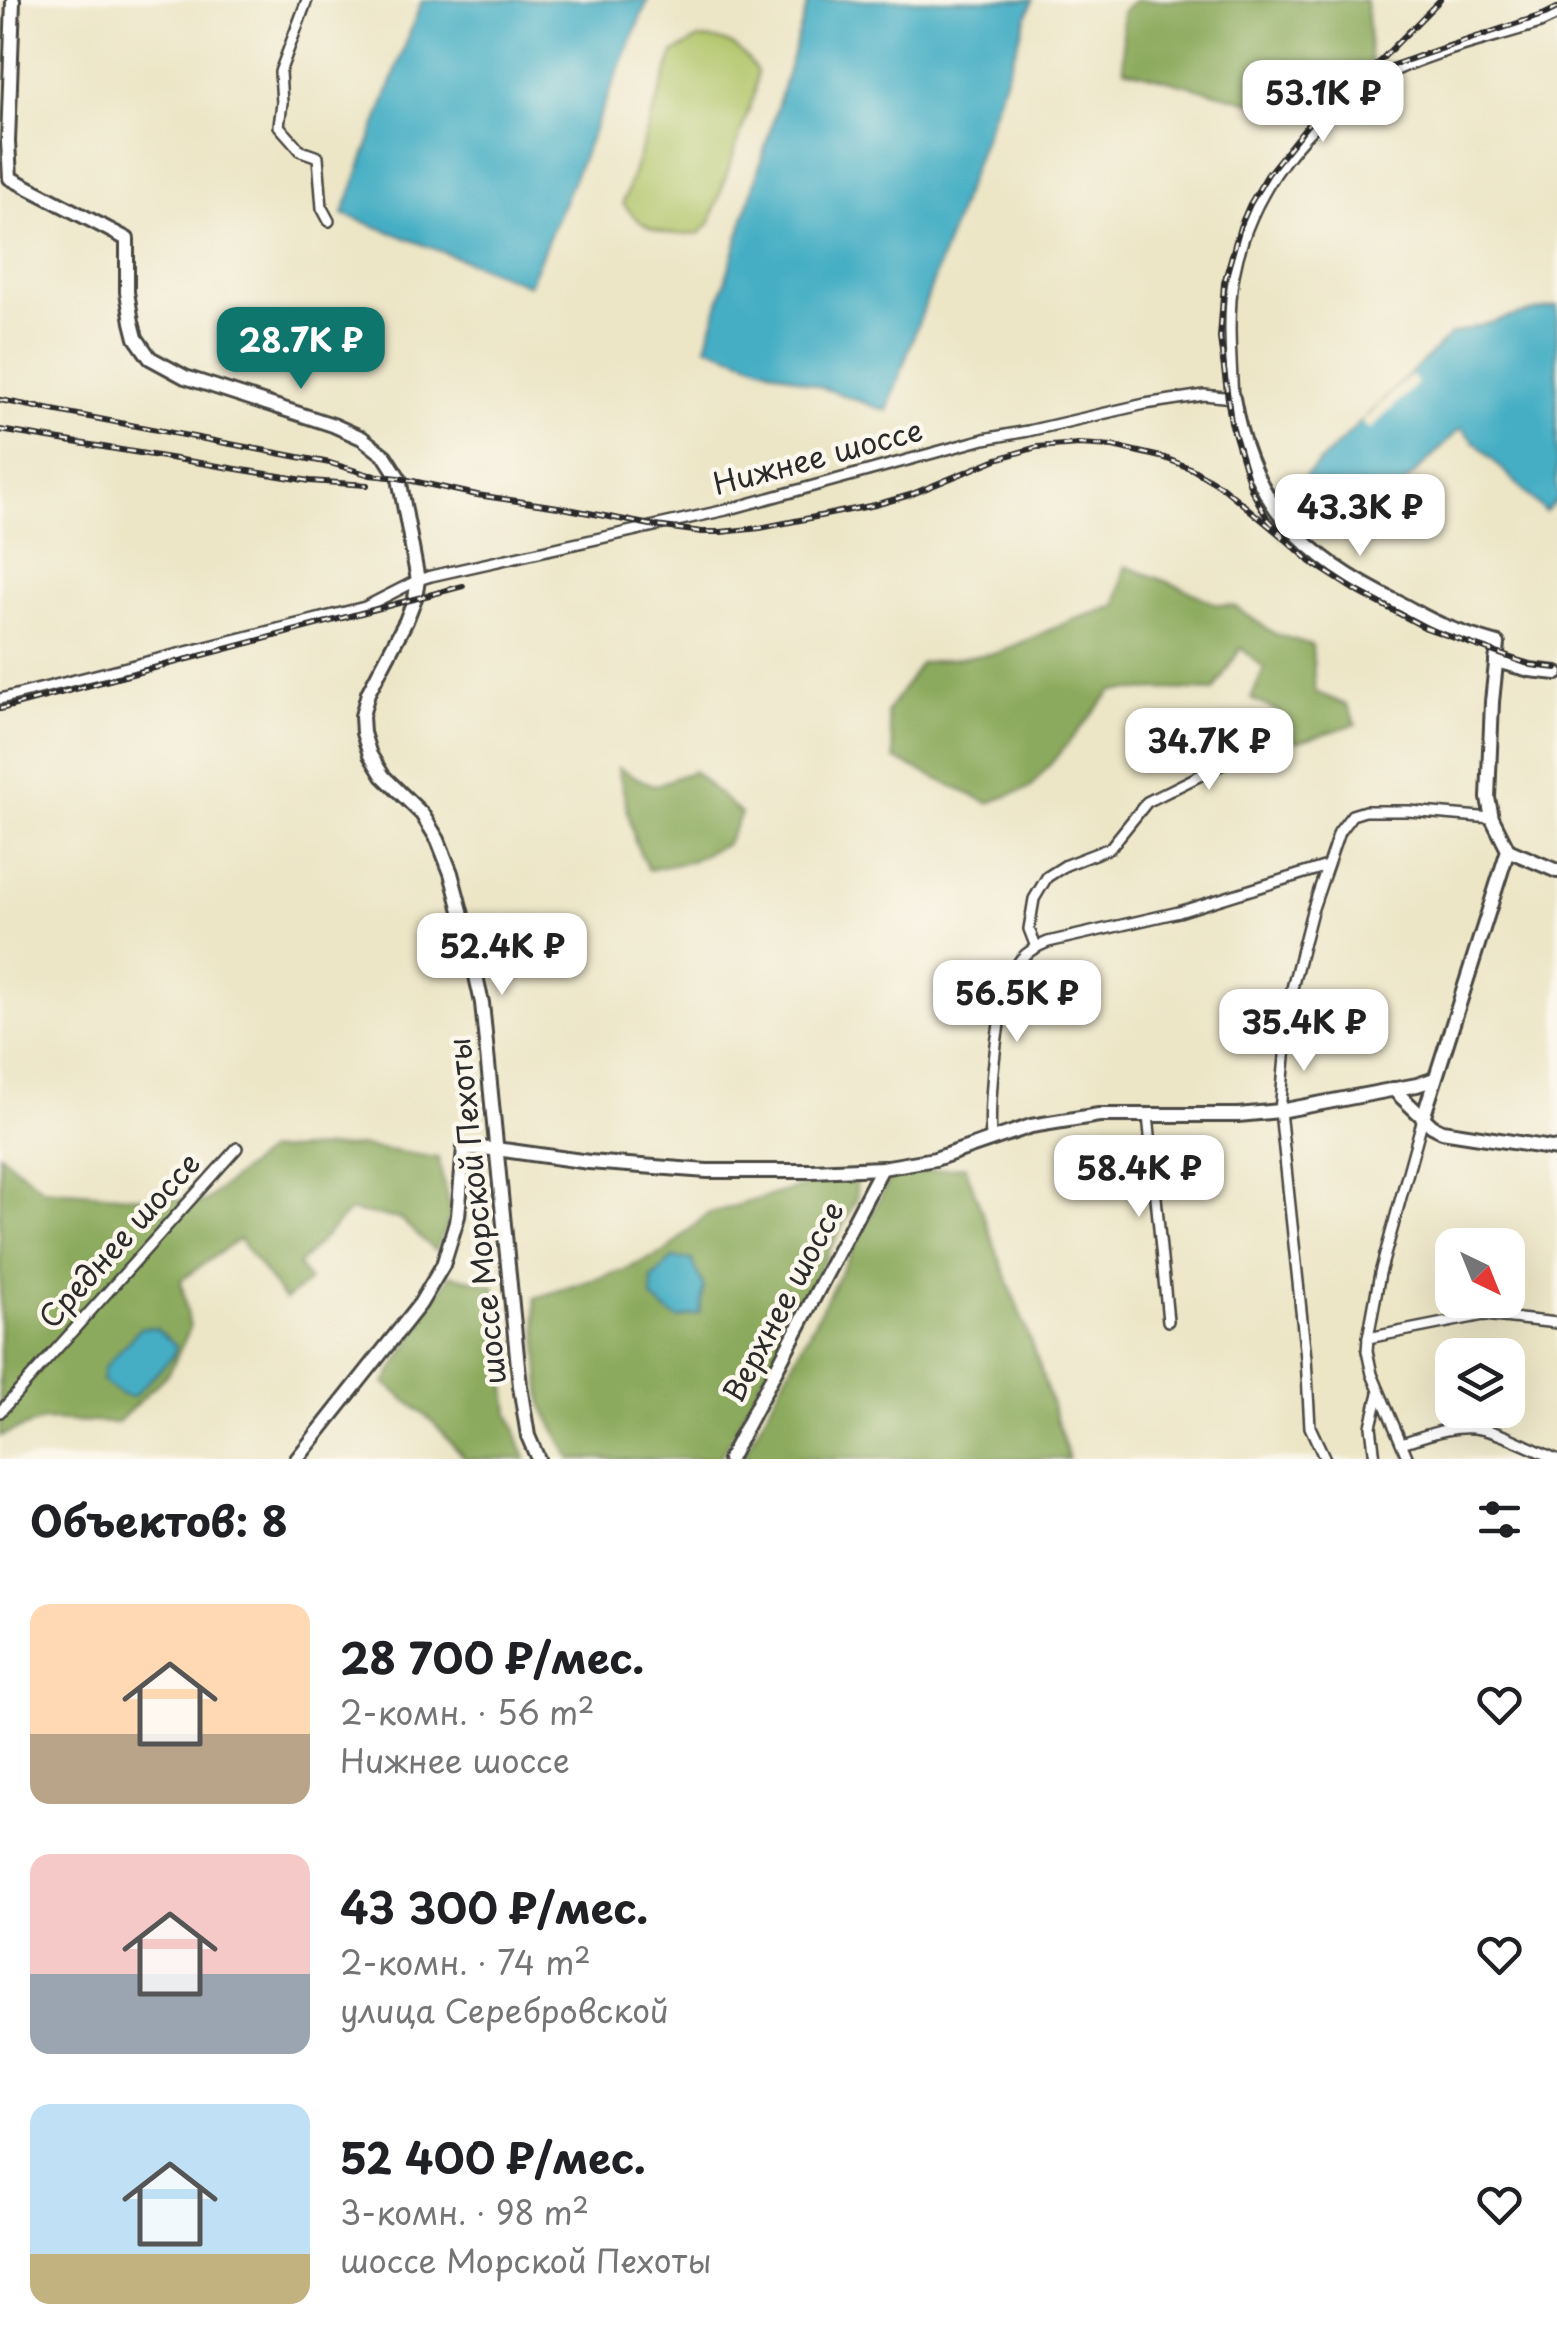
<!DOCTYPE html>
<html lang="ru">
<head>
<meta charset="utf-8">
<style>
	body { margin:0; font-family:"Playpen Sans",sans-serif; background:#f2f2f2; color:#202124; height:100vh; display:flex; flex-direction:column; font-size:38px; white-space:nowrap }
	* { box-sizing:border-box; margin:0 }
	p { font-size:32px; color:#757577 }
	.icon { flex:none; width:55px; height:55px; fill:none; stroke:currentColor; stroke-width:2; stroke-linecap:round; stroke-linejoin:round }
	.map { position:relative; height:1459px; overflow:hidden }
	.panel { display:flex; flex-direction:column; background:#fff; flex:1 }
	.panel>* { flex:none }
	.needle { width:65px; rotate:137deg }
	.buttons { position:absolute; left:1435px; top:1228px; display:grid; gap:20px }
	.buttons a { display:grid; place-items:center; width:90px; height:90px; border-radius:20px; background:#fff; box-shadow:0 10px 40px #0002; font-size:50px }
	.price { position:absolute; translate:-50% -85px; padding:0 22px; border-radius:20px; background:#fff; color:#222; font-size:32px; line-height:65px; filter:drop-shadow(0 2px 5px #0008) }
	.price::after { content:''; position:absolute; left:50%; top:60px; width:30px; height:22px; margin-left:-15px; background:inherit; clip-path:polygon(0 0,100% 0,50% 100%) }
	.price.current { background:#0f766e; color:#fff }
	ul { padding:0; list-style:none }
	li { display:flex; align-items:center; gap:30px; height:250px; padding:0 30px }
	li span { display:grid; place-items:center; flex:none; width:280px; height:200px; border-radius:20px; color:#555 }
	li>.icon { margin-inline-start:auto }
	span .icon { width:120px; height:120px; fill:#fffc; stroke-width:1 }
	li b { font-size:42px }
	h2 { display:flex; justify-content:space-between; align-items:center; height:120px; padding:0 30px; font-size:42px }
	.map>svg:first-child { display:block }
</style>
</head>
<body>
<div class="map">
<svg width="1557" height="1459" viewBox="0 0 1557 1459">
	<rect width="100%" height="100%" fill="#fbf7ec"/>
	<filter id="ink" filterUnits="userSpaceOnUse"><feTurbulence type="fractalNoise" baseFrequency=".01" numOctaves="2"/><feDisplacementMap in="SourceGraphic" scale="20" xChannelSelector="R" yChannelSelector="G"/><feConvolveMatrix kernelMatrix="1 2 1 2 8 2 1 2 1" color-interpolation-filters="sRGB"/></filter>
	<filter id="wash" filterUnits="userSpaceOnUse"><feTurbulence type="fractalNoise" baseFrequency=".0048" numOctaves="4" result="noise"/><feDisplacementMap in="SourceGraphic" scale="40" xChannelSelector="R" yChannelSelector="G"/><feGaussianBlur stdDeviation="2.25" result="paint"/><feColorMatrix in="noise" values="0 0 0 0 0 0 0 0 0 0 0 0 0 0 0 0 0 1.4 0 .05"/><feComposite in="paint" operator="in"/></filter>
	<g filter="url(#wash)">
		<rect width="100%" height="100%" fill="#ece5c6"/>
		<!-- green -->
		<path fill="#b1c569" stroke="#6e784a" stroke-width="2.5" d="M 698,39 C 732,39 737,45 757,71 L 755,92 L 710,223 L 699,234 C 665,236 643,232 623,203 L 673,54 Z"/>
		<!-- forest -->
		<g fill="#8caa5d" stroke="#5c6a44" stroke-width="2.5">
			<path d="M 1135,0 L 1366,0 L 1371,65 L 1301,115 L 1124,69 L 1122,12 Z"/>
			<path d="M 1125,566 L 1181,587 L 1216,604 L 1234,606 L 1275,634 L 1312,645 L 1315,692 L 1347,705 L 1356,724 L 1296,742 L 1277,711 L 1251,699 L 1264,668 L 1241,648 L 1213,691 L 1162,689 L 1112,691 L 1030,788 L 988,803 L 895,759 L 887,712 L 921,663 L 998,653 L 1070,621 L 1116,606 Z"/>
			<path d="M 618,768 L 654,786 L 693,771 L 741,814 L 727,843 L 688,862 L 648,870 L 635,842 Z"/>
			<path d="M 361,1146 L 438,1158 L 451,1217 L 435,1251 L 400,1219 L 349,1211 L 298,1265 L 309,1281 L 285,1300 L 239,1239 L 181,1280 L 190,1328 L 170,1371 L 117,1423 L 44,1420 L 0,1436 L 0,1154 L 43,1189 L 204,1202 L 267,1151 Z"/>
			<path d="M 965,1166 L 1040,1367 L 1069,1459 L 742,1459 L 891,1177 Z"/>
			<path d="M 855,1177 L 857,1198 L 727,1446 L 718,1459 L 570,1459 L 542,1404 L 535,1298 L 624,1270 L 665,1252 L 707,1214 L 814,1183 Z"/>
			<path d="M 450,1275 L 494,1285 L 509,1413 L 526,1459 L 466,1459 L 433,1422 L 385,1383 Z"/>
		</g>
		<!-- water -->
		<g fill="#44aec4" stroke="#386c78" stroke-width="2.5">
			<path d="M 422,0 L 648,0 L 529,285 L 343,214 Z"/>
			<path d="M 809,0 L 1033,0 L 887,411 L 706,346 Z"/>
			<path d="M 1557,306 L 1557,500 L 1545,512 L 1461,428 L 1354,533 L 1312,507 L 1294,487 L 1451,334 L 1517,315 Z"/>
			<path d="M 673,1258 L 692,1260 L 704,1287 L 700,1313 L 679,1319 L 669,1313 L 652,1298 L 652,1279 Z"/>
			<path d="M 141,1327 L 155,1328 L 176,1345 L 173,1356 L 133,1397 L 122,1395 L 102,1381 L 104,1368 Z"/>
		</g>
		<!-- pier -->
		<path fill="#ece5c6" d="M 1410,375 L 1418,383 L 1370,430 L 1361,422 Z"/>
	</g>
	<g filter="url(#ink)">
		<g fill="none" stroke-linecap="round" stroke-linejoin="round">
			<!-- street casing -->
			<g stroke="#484742" stroke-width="14">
				<g id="street">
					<path d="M 307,0 L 280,72 L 282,103 L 279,126 L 301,151 L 318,157 L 322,208 L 329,221"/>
					<path d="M 0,699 L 365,607 L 418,580 L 431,576 L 726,510 L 984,439 L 1028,431 L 1145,404 L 1204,395 L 1233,398 C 1231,358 1227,315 1234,275 C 1249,193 1307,117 1380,78 C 1429,52 1487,40 1540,23 L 1557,15"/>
					<path d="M 1036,947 L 1029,929 L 1034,899 L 1047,877 L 1066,865 L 1110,848 L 1147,802 L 1231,760 L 1267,751 L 1272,732 L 1261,721 L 1248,719 L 1238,728 L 1231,760"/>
					<path d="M 1148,1115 L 1168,1321"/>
					<path d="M 991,1138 C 988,1100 997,988 1021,959 C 1028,951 1038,946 1048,942 L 1179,912 L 1327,866"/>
					<path d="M 1368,1338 L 1484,1315 L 1557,1323"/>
					<path d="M 0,1412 L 237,1148"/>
					<path d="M 1402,1443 C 1427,1435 1454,1424 1481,1429 C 1504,1433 1534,1450 1556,1459"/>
					<path d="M 1325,1459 L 1310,1427 L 1306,1358 L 1280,1111 L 1291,992 L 1299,961 L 1312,911 L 1339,832 L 1352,815 L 1365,811 L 1409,811 L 1492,818"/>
					<path d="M 1375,1459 L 1371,1426 L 1379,1393"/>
					<path d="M 1408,1459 L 1372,1374 L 1367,1351 L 1368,1338 L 1380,1273 L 1423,1118"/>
				</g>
			</g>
			<!-- secondary casing -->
			<g stroke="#484742" stroke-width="18">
				<g id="secondary">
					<path d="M 13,0 L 8,142 L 10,178 L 127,239 L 127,292 L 132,322 L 136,338 L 150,358 L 185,377 L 333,425 L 362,438 L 385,456 L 399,478 L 418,580 L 415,598 L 406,621 L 368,693 L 362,716 L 363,733 L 370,755 L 383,776 L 422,814 L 438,840 L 451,873 L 464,922 L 482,1003 L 520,1386 L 528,1436 L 538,1459"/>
					<path d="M 1233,398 C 1252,506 1303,556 1399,603 C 1415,611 1430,621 1447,627 C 1464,634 1481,639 1498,644 L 1492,702 L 1488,798 L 1492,818 L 1508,850 L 1423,1118"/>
					<path d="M 1496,661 L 1530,670 L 1557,673"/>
					<path d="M 1508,850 L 1557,871"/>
					<path d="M 1393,1089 L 1432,1126 L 1442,1131 L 1557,1149"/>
					<path d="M 297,1459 L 420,1304 L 443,1265 L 458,1216 L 464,1148 L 496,1149 L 589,1162 L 707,1171 L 812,1171 L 882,1168 L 935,1159 L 1031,1126 L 1099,1115 L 1238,1115 L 1280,1111 L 1417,1085 L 1435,1079"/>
					<path d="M 729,1459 L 882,1168"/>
				</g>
			</g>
			<!-- street -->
			<use href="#street" stroke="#fff" stroke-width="9"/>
			<!-- secondary -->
			<use href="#secondary" stroke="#fff" stroke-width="12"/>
			<!-- rail casing -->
			<g stroke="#2b2b2b" stroke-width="6">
				<g id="rail">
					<path d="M 1557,8 L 1545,14 L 1396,64 L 1366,78 L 1308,124 L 1268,174 L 1250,204 L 1240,227 L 1224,283 L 1220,338 L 1231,422 L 1251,489 L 1267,518 L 1291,544 L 1311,562 L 1353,589 L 1426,628 L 1531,665 L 1557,668"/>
					<path d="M 1373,68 L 1440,0"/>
					<path d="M 0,400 L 330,463 L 370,475 L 399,478 L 477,495 L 558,507 L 656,526 L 702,532 L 721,532 L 760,528 L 875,505 L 910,495 L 997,459 L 1037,447 L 1079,444 L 1113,446 L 1165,458 L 1192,469 L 1222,487 L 1291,544"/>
					<path d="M 0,430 L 310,481 L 367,485"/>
					<path d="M 0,709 L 463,586"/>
				</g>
			</g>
			<!-- rail -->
			<use href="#rail" stroke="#fbf7ec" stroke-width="2.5" stroke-dasharray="8" stroke-linecap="butt"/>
		</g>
	</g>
	<g text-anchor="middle" stroke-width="9" stroke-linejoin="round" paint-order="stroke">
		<!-- street labels -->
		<g font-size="30" fill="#2b2b2b" stroke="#fbf7ec">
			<text transform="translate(818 458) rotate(-15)" y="10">Нижнее шоссе</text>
			<text transform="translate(478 1211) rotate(-96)" y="10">шоссе Морской Пехоты</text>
			<text transform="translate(120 1241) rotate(-48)" y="10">Среднее шоссе</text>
			<text transform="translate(784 1302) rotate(-62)" y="10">Верхнее шоссе</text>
		</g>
	</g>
</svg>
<div class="buttons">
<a><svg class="needle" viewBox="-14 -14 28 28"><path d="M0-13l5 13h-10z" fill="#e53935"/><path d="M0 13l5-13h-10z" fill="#757577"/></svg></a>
<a><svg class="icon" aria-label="layers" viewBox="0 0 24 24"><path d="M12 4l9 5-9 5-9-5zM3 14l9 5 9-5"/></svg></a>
</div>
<b class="price" style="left:1323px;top:145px">53.1K ₽</b>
<b class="price current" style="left:301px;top:392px">28.7K ₽</b>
<b class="price" style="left:1360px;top:559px">43.3K ₽</b>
<b class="price" style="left:1209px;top:793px">34.7K ₽</b>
<b class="price" style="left:502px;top:998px">52.4K ₽</b>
<b class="price" style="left:1017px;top:1045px">56.5K ₽</b>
<b class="price" style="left:1304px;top:1074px">35.4K ₽</b>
<b class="price" style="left:1139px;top:1220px">58.4K ₽</b>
</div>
<section class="panel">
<h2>Объектов: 8<svg class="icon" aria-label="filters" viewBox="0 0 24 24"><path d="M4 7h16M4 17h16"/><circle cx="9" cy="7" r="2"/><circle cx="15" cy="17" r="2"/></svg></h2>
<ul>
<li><span style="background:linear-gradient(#ffd9b3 65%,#b9a48a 0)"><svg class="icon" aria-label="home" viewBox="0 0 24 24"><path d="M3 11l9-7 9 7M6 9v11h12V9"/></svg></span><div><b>28 700 ₽/мес.</b><p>2-комн. · 56 m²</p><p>Нижнее шоссе</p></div><svg class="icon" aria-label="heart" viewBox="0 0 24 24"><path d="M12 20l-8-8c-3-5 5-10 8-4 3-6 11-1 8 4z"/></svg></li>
<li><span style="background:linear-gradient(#f6c9c9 60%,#9aa5b1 0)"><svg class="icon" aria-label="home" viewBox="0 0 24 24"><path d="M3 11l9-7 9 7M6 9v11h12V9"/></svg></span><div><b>43 300 ₽/мес.</b><p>2-комн. · 74 m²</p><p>улица Серебровской</p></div><svg class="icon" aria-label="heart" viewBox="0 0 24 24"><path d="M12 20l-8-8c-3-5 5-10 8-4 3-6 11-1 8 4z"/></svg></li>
<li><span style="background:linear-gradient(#bfe0f5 75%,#c2b280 0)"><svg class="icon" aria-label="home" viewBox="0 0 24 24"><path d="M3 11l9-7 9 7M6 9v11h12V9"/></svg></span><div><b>52 400 ₽/мес.</b><p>3-комн. · 98 m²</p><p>шоссе Морской Пехоты</p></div><svg class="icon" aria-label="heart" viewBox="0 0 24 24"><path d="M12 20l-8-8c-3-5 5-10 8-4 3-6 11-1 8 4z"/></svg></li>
</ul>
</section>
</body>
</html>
